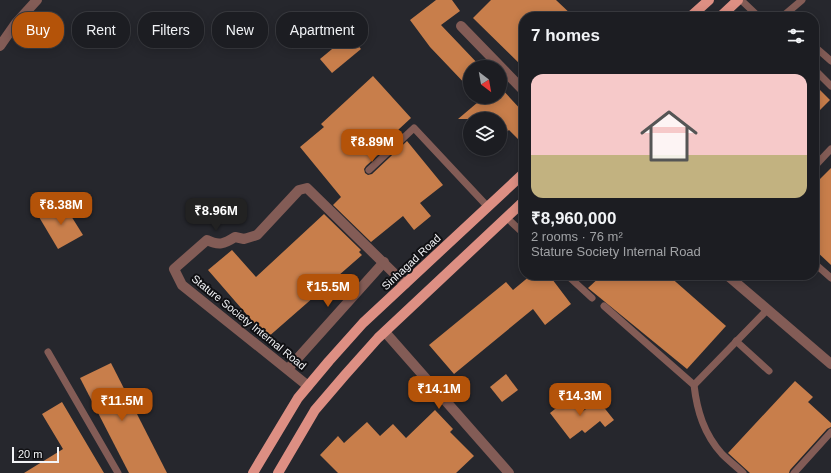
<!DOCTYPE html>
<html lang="en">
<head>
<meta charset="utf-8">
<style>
	body { margin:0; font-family:Helvetica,sans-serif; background:#25262a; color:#f1f3f6; height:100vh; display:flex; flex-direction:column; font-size:15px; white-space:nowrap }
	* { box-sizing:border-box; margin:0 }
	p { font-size:13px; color:#a0a2a5 }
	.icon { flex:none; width:22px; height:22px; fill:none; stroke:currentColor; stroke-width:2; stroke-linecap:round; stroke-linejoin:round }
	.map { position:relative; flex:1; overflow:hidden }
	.details { position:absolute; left:519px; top:12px; width:300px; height:268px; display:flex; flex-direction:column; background:#1c1d22; border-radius:16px; box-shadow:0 2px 10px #0003,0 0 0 1px #3a3b40 }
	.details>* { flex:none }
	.top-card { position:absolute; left:12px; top:12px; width:380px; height:36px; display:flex; gap:8px }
	.needle { width:26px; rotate:149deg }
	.buttons { position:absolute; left:463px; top:60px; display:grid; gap:8px }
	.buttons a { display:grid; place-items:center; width:44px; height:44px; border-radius:50%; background:#1c1d22; box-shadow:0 2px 10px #0003,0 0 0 1px #3a3b40; font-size:20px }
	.scale { position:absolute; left:12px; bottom:10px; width:47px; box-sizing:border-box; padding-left:4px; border:2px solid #f3f4f7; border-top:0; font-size:11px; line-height:14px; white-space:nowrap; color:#f3f4f7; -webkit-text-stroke:3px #101013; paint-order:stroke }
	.price { position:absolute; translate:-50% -34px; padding:0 9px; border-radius:8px; background:#b45309; color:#fff; font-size:13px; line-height:26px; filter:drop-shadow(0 1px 2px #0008) }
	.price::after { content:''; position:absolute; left:50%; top:24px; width:12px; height:9px; margin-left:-6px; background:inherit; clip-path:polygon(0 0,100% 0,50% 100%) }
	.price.active { background:#222; color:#fff }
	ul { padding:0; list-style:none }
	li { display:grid; align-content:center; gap:8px; height:212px; padding:0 12px }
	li+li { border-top:1px solid #3a3b40 }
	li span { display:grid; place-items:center; height:124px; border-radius:12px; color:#555 }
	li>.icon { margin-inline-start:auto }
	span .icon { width:72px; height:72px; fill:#fffc; stroke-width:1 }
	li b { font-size:17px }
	h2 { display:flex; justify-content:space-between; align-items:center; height:48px; padding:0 12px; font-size:17px }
	.tag { padding:0 14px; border-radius:16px; background:#1c1d22; box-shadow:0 2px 10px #0003,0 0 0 1px #3a3b40; font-size:14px; line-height:36px }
	.tag.active { background:#b45309; color:#fff }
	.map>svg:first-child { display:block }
</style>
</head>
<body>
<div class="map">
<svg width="831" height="473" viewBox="0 0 831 473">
	<rect width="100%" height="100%" fill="#26272d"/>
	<!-- building -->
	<g fill="#c87e4b">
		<path d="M 436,0 L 452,0 L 460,11 L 441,25 L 481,67 L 470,67 L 470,89 L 430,47 L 410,20 Z"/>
		<path d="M 491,0 L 556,0 L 574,17 L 524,17 L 524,68 L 473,18 Z"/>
		<path d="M 349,35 L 361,49 L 332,73 L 320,59 Z"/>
		<path d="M 373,76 L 411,118 L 398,130 L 401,134 L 366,166 L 364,169 L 365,173 L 368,175 L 372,174 L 407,141 L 443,185 L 420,203 L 431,216 L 414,230 L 403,216 L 371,242 L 333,205 L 341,197 L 300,147 L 324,127 L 321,124 Z"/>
		<path d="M 814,84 L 830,100 L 814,116 Z"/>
		<path d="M 500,87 L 524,113 L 524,133 L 518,139 L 509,130 L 500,137 L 500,119 L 458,119 L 484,97 L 500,97 Z"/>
		<path d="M 831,168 L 831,265 L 814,249 L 814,185 Z"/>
		<path d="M 63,203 L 83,235 L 58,249 L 39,217 Z"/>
		<path d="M 324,214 L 361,250 L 359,252 L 362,255 L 267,338 L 208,270 L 232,250 L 256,277 Z"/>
		<path d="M 531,275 L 549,275 L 571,304 L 545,325 L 533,309 L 454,374 L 429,345 L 506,282 L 513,290 Z"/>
		<path d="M 602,275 L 668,275 L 726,326 L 687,369 L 588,288 Z"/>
		<path d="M 111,363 L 167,473 L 129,473 L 80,378 Z"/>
		<path d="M 506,374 L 518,390 L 502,402 L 490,387 Z"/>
		<path d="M 795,381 L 813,397 L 808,402 L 831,423 L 831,427 L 827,429 L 790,470 L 789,473 L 750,473 L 728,453 Z"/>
		<path d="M 570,397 L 582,412 L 598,400 L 614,420 L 605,427 L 600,421 L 585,433 L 582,430 L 570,439 L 550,413 Z"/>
		<path d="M 62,402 L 104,473 L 24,473 L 63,449 L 42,414 Z"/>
		<path d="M 435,410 L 453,429 L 450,432 L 474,456 L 456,473 L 338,473 L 320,455 L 338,436 L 344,443 L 367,422 L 380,436 L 393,424 L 406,438 Z"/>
	</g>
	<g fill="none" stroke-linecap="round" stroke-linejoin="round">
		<!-- lane -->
		<g stroke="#835c56" stroke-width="7">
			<path d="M 741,0 L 759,17"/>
			<path d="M 782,17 L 802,0"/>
			<path d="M 814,46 L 831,61"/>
			<path d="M 814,69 L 831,86"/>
			<path d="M 814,167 L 831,149"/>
			<path d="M 369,170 L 414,128 L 488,207"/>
			<path d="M 506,217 L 524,234"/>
			<path d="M 814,263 L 831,278"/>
			<path d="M 567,275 L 592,298"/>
			<path d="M 604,306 L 694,385 C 697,411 704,434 722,454 C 729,461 737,467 743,473"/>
			<path d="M 736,341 L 769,371"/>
			<path d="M 48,352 L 118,473"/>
			<path d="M 694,385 L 767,310"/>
			<path d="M 794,473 L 831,432"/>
		</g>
		<!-- street -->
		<g stroke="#835c56" stroke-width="10">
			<path d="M 461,26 L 524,91"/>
			<path d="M 0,46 L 16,23 L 37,0"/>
			<path d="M 727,275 L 831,364"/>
			<path d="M 385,332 L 509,473"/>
			<path d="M 288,369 L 384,262"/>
			<path d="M 308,386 L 182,285 L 174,269 L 207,240 C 219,246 224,244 235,237 L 244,239 L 257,235 L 299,190 L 307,188 L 405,284"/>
		</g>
		<!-- primary -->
		<g stroke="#dd8f83" stroke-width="10">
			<path d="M 690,17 L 709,0"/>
			<path d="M 720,17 L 738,0"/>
			<path d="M 253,473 L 298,398 L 329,361 L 363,323 L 524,173"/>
			<path d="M 278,473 L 315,410 L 345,375 L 378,338 L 524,201"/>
		</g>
	</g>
	<g text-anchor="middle" stroke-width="4" stroke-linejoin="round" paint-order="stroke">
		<!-- street labels -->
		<g font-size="11" fill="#f3f4f7" stroke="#101013">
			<text transform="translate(411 262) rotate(-43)" y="4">Sinhagad Road</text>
			<text transform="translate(249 322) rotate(39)" y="4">Stature Society Internal Road</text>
		</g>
	</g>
</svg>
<div class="buttons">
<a><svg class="needle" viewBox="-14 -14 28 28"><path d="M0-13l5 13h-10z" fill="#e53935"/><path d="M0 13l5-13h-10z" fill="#a0a2a5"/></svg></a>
<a><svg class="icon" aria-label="layers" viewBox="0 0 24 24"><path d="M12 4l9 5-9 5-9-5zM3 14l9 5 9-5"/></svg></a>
</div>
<div class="scale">20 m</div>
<b class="price" style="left:372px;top:163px">₹8.89M</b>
<b class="price" style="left:61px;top:226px">₹8.38M</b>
<b class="price active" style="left:216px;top:232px">₹8.96M</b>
<b class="price" style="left:328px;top:308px">₹15.5M</b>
<b class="price" style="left:439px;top:410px">₹14.1M</b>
<b class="price" style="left:580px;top:417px">₹14.3M</b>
<b class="price" style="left:122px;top:422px">₹11.5M</b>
<div class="top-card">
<a class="tag active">Buy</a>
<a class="tag">Rent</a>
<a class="tag">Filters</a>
<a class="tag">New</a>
<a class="tag">Apartment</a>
</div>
<section class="details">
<h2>7 homes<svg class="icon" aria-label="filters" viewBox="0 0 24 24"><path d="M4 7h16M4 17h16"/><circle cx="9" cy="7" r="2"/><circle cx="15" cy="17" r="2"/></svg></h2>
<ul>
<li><span style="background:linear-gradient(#f6c9c9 65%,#c2b280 0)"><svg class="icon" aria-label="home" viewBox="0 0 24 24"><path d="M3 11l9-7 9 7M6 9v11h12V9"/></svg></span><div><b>₹8,960,000</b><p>2 rooms · 76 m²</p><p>Stature Society Internal Road</p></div></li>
</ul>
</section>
</div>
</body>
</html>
